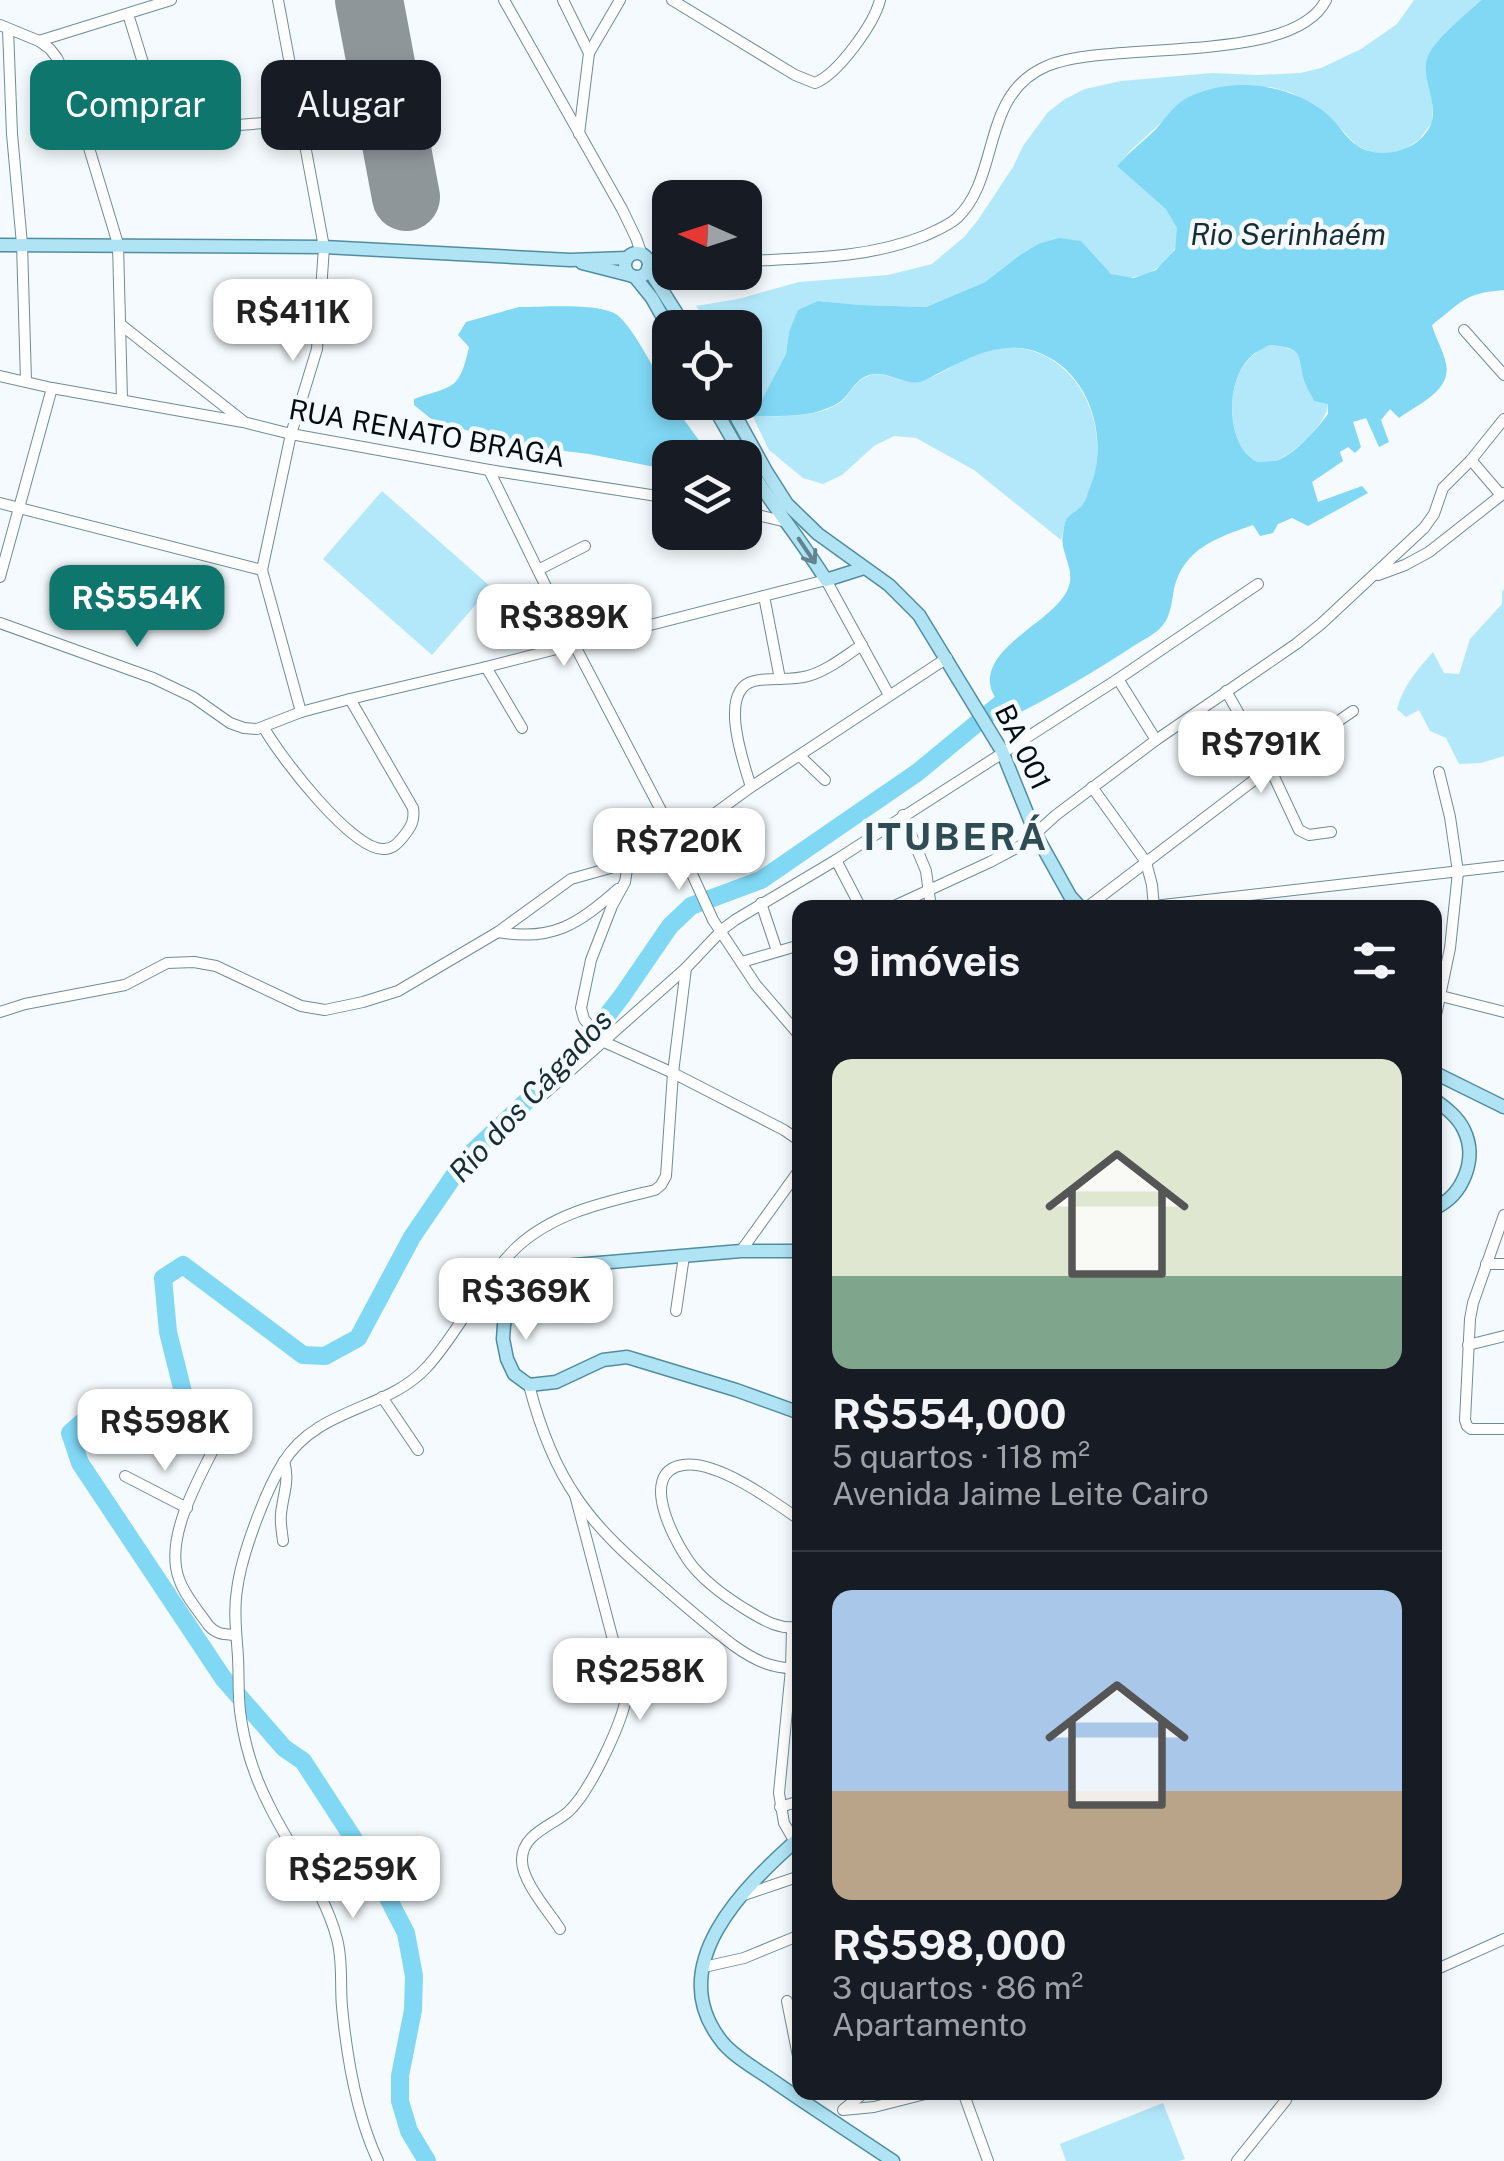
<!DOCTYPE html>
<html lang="pt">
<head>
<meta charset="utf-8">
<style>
	body { margin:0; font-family:"Public Sans",sans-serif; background:#20242c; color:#f1f3f6; height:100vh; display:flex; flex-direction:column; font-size:38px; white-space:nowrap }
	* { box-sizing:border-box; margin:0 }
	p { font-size:32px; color:#9ea1a6 }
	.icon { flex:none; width:55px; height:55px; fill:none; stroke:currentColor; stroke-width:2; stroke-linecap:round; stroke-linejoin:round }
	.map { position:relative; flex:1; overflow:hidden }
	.panel { position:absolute; left:792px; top:900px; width:650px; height:1200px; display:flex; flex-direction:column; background:#171b24; border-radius:20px; box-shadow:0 5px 15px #0003 }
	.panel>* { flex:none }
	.top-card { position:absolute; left:30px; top:60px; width:612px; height:90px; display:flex; gap:20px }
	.needle { width:65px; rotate:273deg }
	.buttons { position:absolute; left:652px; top:180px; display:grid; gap:20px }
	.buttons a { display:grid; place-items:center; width:110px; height:110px; border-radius:20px; background:#171b24; box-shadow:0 5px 15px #0003; font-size:50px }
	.price { position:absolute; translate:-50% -85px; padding:0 22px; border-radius:20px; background:#fff; color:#222; font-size:32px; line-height:65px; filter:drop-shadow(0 2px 5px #0008) }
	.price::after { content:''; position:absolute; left:50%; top:60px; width:30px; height:22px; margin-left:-15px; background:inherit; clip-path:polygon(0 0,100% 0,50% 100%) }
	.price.on { background:#0f766e; color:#fff }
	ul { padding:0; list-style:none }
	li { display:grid; align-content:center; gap:20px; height:530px; padding:0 40px }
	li+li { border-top:2px solid #363941 }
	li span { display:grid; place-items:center; height:310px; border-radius:20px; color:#555 }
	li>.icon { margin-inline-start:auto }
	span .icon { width:180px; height:180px; fill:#fffc; stroke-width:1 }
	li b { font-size:42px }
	h2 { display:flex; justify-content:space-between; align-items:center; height:120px; padding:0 40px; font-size:42px }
	.tag { padding:0 35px; border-radius:20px; background:#171b24; box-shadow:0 5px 15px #0003; font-size:35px; line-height:90px }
	.tag.on { background:#0f766e; color:#fff }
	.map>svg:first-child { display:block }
</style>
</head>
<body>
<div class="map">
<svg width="1504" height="2161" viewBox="0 0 1504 2161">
	<rect width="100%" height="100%" fill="#f4fafd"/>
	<!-- green -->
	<g fill="#b3e8fa">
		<path d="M 1414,0 L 1481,0 L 1440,40 L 1427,79 L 1433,101 L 1432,122 L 1419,140 L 1400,152 L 1376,154 L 1357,146 L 1327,114 L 1292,93 L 1271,87 L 1228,87 L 1178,104 L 1163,121 L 1131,150 L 1117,166 C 1134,180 1171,205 1177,227 C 1185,259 1141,286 1114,275 C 1102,270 1090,251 1081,241 L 1038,244 L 1020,255 L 985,282 L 926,307 L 861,305 L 818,301 L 789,332 L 786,354 L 754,417 C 781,415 822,419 843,400 C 853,390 855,380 871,375 C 885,371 901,383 916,382 C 930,382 962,359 978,353 C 1049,328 1103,392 1097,459 C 1096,474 1092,490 1084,503 C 1080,509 1072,512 1067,518 C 1064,524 1063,534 1061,540 L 974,470 L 916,438 L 894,436 L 874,446 L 842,475 L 823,484 L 803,478 L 769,450 L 753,417 L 740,403 L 745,402 L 745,328 L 710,327 L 696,306 L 738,299 L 799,282 L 888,275 L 932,264 L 964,237 L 978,220 L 1013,167 L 1023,146 L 1048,112 L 1065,99 L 1085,89 L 1121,81 L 1212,73 L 1258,75 L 1300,73 L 1321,68 L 1361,49 L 1397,24 Z"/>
		<path d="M 1270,345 C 1302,348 1301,356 1306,384 L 1328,403 C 1328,423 1293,456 1274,461 C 1268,463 1263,462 1257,462 C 1255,461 1246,454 1245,452 C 1225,426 1228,372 1256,353 C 1260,349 1266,348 1270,345 Z"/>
		<path d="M 382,491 L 491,587 L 432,655 L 323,559 Z"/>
		<path d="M 1504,589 L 1504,756 L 1481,763 L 1459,764 L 1446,738 L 1430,731 L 1419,710 L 1406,717 L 1397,709 C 1403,686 1417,670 1433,652 L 1444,673 L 1459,674 L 1470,639 L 1502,604 L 1502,592 Z"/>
		<path d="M 1163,2103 L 1185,2159 L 1179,2161 L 1066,2161 L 1060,2144 Z"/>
	</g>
	<!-- water -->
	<g fill="#80d8f5" fill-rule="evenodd">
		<path d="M 1481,0 L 1504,0 L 1504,290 C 1464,293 1462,302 1432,325 C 1435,337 1444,352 1446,364 C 1452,391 1416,405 1399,418 L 1390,409 L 1381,420 L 1389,442 L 1379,447 L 1366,418 L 1353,422 L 1361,447 L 1355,453 L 1348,447 L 1340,452 L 1343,461 L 1312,482 L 1318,502 L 1362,486 L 1368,493 L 1308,526 L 1292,518 L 1278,524 L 1273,533 L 1260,536 L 1253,525 C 1219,537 1183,548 1174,589 C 1172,600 1171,615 1163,625 C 1156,634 1141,641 1132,647 C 1095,671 1058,693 1019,713 L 998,704 C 996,698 990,690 990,683 C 987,643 1059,619 1069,586 C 1075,568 1059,551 1063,534 C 1064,529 1064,524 1066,520 C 1070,513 1079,510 1083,504 C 1086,500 1087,495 1089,490 C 1110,443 1092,375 1042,354 C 1006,338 972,356 941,372 C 934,375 927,380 920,382 C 906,385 890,373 876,374 C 856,375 853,391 841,401 C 837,404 833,406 828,408 C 806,418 776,415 753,417 L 786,354 L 789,332 L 798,310 L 818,301 L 861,305 L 926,307 L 985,282 L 1020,255 L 1038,244 L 1059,238 L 1081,241 L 1111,274 L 1134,278 L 1156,270 L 1175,250 L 1177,228 L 1166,209 L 1117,166 C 1129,152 1143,142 1156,129 C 1164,120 1172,108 1182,101 C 1225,75 1289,82 1327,114 C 1338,123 1346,139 1359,147 C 1377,157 1400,154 1417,142 C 1452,114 1417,84 1428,56 C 1436,38 1467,14 1481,0 ZM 1270,345 C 1308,348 1296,358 1306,385 C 1308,391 1312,395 1314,401 L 1328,404 L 1328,414 C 1316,430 1295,455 1275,461 C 1274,461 1258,462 1257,462 C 1255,461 1246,454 1245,452 C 1225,426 1228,373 1255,353 C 1260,350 1265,348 1270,345 Z"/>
		<path d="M 519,307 C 542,307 595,303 614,313 C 631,321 659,379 670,398 L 670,402 L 672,403 L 711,457 L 670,458 L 670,470 L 589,454 L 548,449 L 489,436 L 435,422 L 414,405 L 414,399 C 454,385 459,391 469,347 L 458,335 L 466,322 Z"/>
	</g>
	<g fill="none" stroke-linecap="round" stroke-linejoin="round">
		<!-- river -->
		<path stroke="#80d8f5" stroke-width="18" d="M 427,2161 L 409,2131 L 400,2101 L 400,2076 L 413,2010 L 414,1976 L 406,1933 L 372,1867 L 303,1761 L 284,1748 L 223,1678 L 80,1463 L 70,1433 L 88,1417 L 177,1411 L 185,1400 L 168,1332 L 163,1278 L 183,1265 L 303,1355 L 325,1356 L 358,1338 L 412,1237 L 466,1158 L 578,1053 L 622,996 L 670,926 L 691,906 L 761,880 L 918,772 L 1016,691"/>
		<!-- runway -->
		<path stroke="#8e969a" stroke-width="68" d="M 369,0 L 406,197"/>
		<!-- minor casing -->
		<g stroke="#6f8c96" stroke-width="12">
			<g id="minor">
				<path d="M 278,0 L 324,247 L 317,349 L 291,434 L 262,570 L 301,712"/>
				<path d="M 504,0 L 622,209 L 636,238 L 642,255"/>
				<path d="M 563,0 L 589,53"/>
				<path d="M 672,0 L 795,75 L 815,83 C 838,74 874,24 880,0"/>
				<path d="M 128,14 L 164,131"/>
				<path d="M 0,25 L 39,41 L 50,49 L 57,58 L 70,85 L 118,244 L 122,400"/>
				<path d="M 8,29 L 12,134 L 22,244 L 26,381"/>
				<path d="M 39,41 L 171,0"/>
				<path d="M 70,85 L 143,64"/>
				<path d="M 579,134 L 589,53 L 620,0"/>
				<path d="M 87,137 L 302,120"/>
				<path d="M 745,261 C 806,258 866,259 924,236 C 935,231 948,226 957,218 C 1001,177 980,94 1047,66 C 1112,39 1293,66 1326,0"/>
				<path d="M 648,262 L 670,264"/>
				<path d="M 120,324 L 243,421"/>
				<path d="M 1464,330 L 1504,375"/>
				<path d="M 0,376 L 52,388 L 243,422 L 291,434 L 489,470 L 670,498"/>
				<path d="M 1471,460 L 1501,495"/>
				<path d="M 489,470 L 574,644 L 677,841 L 713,920 L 756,985 L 800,1036"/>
				<path d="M 0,503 L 262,570"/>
				<path d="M 745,512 L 787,522"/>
				<path d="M 538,570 L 585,546"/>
				<path d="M 1378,575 L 1405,565 L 1429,552 L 1504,493"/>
				<path d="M 0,577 L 52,388"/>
				<path d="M 764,596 L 780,679"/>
				<path d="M 0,623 L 153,678 L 193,697 L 230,723 L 244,728 L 257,729 L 301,712 L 350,699 L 486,667 L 826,580 L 889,695"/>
				<path d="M 486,667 L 522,728"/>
				<path d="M 1118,679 L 1156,740"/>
				<path d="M 1226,691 L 1270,768 L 1299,830 L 1309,835 L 1331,832"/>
				<path d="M 264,728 C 279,755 352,851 384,849 C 393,849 398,843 403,837 C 411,827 415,821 413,808 L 350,699"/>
				<path d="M 800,756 L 825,780"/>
				<path d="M 751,787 C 744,764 717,690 754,681 C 772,677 791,681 808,676 C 827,671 845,656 862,645"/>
				<path d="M 1092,787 L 1146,862 L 1152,885 L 1154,908"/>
				<path d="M 903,815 L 926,871 L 931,908"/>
				<path d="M 836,860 L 861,908"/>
				<path d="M 628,863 L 625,882 L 612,906 L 591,960 L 581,1008 L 584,1019 L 602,1041 L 673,1073 L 784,1130 L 800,1141"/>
				<path d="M 761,903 L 777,951"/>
				<path d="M 1154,906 L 1504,866"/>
				<path d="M 890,908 L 990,862 L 1024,844 L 1056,815 L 1156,740 L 1296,644 L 1321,624 L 1424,528 L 1434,514 L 1443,488 L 1471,460 L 1504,419"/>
				<path d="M 1086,908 L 1270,768 L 1353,711"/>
				<path d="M 498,932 C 552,942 579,924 618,889"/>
				<path d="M 742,962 L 800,945"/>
				<path d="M 1441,996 L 1504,1012"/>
				<path d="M 0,1012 L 25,1004 L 125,985 L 167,963 L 194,962 L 216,966 L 301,1006 L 325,1010 L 363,1002 L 398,991 L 498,932 L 571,879 L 628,863 L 656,853 L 677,841 L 751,787 L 947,658"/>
				<path d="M 1435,1020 L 1450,948 L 1458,872 L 1450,817 L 1439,772"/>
				<path d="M 543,1095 L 686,968 L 723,929 L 735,920 L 836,860 L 1118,679 L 1258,584"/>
				<path d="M 1504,1215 L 1473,1303 L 1470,1319 L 1465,1420 L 1467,1426 L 1471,1429 L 1504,1429"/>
				<path d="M 741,1251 L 800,1169"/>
				<path d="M 1486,1264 L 1504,1264"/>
				<path d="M 474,1303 L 523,1283"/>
				<path d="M 676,1311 L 684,1256"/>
				<path d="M 1468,1345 L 1504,1336"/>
				<path d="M 529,1385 C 539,1424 554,1465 577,1498 C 600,1532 631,1559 662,1586 C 685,1606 708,1626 733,1645 C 754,1660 773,1670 800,1668"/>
				<path d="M 382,1397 L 418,1450"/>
				<path d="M 220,1436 C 202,1474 163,1536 179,1579 C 185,1596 199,1612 209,1626 C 217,1635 225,1634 236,1635"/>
				<path d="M 125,1476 L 187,1508"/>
				<path d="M 800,1520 C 773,1501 717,1460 683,1465 C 635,1472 678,1550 695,1569 C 710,1586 730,1600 750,1612 C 765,1621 782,1631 800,1626"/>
				<path d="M 283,1541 C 282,1532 280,1523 281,1514 C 283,1494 290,1481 284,1461"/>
				<path d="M 792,1628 L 791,1669 L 779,1793 L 784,1823 L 795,1842"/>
				<path d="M 780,1807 L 800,1801"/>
				<path d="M 744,1895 L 800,1876"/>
				<path d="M 560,1929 C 549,1912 522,1881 522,1861 C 521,1834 552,1826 568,1812 C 590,1792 623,1722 627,1693 L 575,1495"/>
				<path d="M 704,1967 L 744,1958 L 800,1935"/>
				<path d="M 1435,1970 L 1504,1939"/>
				<path d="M 787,2001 L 800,2066"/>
				<path d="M 963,2092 L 988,2161"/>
				<path d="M 844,2109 L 865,2092"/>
				<path d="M 843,2110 L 874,2107 L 933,2092"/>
				<path d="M 378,2161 C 356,2114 347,2059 342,2007 C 340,1985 343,1961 337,1939 C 324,1889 291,1851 269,1805 C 254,1776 244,1744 240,1711 C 238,1694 239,1676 238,1658 C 237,1636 233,1613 237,1590 C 241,1556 265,1492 283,1463 C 317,1407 386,1411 426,1368 C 445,1348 459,1323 475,1301 C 488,1282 500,1263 517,1247 C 555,1212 606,1202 655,1190 L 661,1185 L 666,1176 L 673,1073 L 686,968"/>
				<path d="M 1237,2161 L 1286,2100 L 1289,2092"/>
			</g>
		</g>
		<!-- major casing -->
		<g stroke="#518da1" stroke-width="15">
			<g id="major">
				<path d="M 0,245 L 324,247 L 570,260 L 627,258"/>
				<circle cx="637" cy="265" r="12"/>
				<path d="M 582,263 L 629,275"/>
				<path d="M 648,268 L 686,328"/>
				<path d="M 635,277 L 652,298 L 670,330"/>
				<path d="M 711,402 L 743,458"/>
				<path d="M 728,402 L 766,471 L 787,504 L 818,534 L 889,585 L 919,615 L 1002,751 L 1036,835 L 1070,896 L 1081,908"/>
				<path d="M 745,461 C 769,502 801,539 826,580 L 864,568"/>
				<path d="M 745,506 L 751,498 L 756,479"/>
				<path d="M 1435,1073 L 1504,1107"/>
				<path d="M 1435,1100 C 1446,1108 1458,1117 1464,1130 C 1478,1159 1463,1195 1435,1208"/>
				<path d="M 800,1251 L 741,1251 L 563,1266 L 545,1270 L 524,1283 L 508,1308 L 504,1325 L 503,1339 L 507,1359 L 514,1374 L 529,1385 L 556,1382 L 603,1360 L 627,1357 L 736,1390 L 800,1413"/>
				<path d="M 800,1837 C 746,1885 660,1966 723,2043 C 736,2058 756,2069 772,2080 C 812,2108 853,2134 893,2161"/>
			</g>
		</g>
		<!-- minor -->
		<use href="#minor" stroke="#fff" stroke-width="10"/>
		<!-- major -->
		<use href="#major" stroke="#b0e4f5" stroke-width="12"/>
	</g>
	<!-- one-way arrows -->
	<defs><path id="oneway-shaft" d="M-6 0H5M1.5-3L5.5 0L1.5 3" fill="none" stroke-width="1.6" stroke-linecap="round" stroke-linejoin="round" transform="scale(2.5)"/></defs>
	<use stroke="#63848f" href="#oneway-shaft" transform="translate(807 551) rotate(56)"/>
	<g text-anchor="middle" stroke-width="9" stroke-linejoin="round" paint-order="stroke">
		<!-- street labels -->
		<g font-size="28" fill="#040e12" stroke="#f4fafd">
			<text transform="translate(427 433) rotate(10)" y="10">RUA RENATO BRAGA</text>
			<text transform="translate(1023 747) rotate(64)" y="10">BA 001</text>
		</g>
		<!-- water labels -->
		<g font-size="30" font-style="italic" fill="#192e34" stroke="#f4fafd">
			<text x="1288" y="245">Rio Serinhaém</text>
			<text transform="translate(531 1096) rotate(-47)" y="10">Rio dos Cágados</text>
		</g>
		<!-- district labels -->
		<g font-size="38" font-weight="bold" letter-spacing="2.5" fill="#2f4b54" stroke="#f4fafd">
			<text x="956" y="850">ITUBERÁ</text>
		</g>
	</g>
</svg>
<div class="buttons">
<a><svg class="needle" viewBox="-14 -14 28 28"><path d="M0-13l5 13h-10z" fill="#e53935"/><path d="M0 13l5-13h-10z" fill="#9ea1a6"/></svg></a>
<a><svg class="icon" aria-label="locate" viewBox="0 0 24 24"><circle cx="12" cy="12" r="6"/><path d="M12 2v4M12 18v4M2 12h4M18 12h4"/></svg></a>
<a><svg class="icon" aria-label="layers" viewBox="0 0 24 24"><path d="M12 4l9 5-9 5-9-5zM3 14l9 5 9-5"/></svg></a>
</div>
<b class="price" style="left:293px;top:364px">R$411K</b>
<b class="price on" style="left:137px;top:650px">R$554K</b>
<b class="price" style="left:564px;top:669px">R$389K</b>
<b class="price" style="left:1261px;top:796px">R$791K</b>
<b class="price" style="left:679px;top:893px">R$720K</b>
<b class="price" style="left:526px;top:1343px">R$369K</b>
<b class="price" style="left:165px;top:1474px">R$598K</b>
<b class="price" style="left:640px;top:1723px">R$258K</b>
<b class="price" style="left:353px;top:1921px">R$259K</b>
<div class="top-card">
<a class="tag on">Comprar</a>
<a class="tag">Alugar</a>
</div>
<section class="panel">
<h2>9 imóveis<svg class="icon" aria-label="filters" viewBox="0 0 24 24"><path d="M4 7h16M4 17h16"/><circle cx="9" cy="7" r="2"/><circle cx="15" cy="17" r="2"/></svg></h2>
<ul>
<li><span style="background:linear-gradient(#dfe7d0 70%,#7fa58c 0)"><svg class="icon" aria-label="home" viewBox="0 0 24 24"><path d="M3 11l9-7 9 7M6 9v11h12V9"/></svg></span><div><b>R$554,000</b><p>5 quartos · 118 m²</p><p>Avenida Jaime Leite Cairo</p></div></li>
<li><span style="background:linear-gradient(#a9c7e8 65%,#b9a48a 0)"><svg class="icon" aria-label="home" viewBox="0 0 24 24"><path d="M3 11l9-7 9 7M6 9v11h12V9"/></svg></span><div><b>R$598,000</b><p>3 quartos · 86 m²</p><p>Apartamento</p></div></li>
</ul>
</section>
</div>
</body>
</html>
